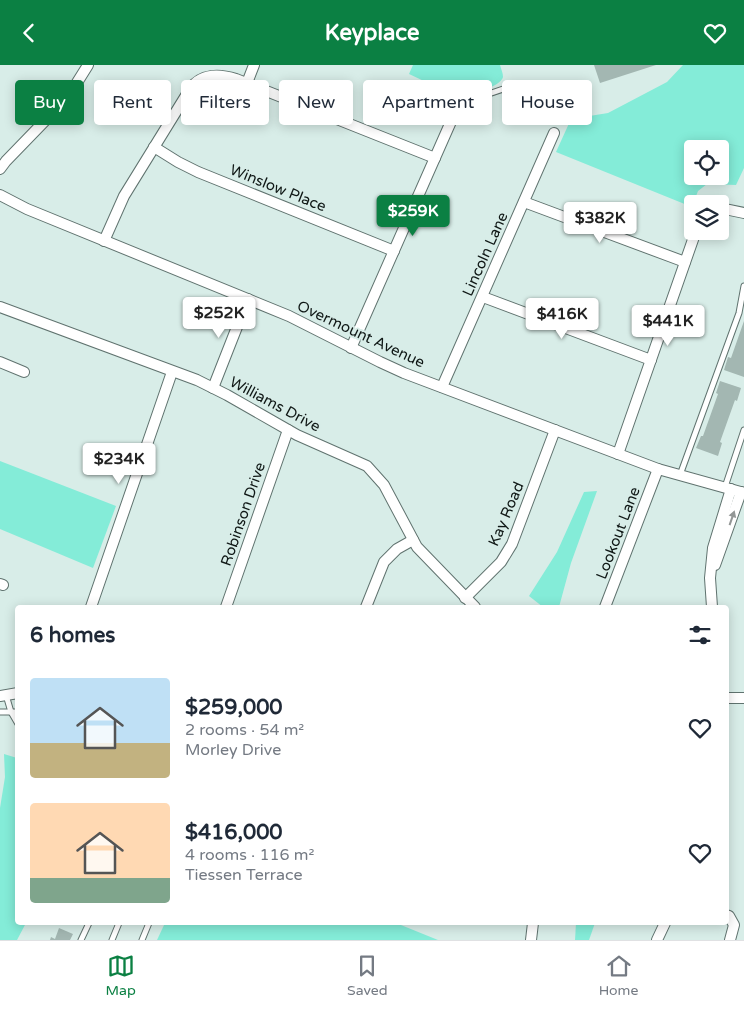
<!DOCTYPE html>
<html lang="en">
<head>
<meta charset="utf-8">
<style>
	body { margin:0; font-family:"Varela Round",sans-serif; background:#f6f6f7; color:#1f2937; height:100vh; display:flex; flex-direction:column; font-size:19px; white-space:nowrap }
	* { box-sizing:border-box; margin:0 }
	p { font-size:16px; color:#747a83 }
	.icon { flex:none; width:28px; height:28px; fill:none; stroke:currentColor; stroke-width:2; stroke-linecap:round; stroke-linejoin:round }
	.map { position:relative; flex:1; overflow:hidden }
	.side { position:absolute; left:15px; top:540px; width:714px; height:320px; display:flex; flex-direction:column; background:#fff; border-radius:5px; box-shadow:0 2px 12px #0003 }
	.side>* { flex:none }
	.top-card { position:absolute; left:15px; top:15px; width:715px; height:45px; display:flex; gap:10px }
	.buttons { position:absolute; left:684px; top:75px; display:grid; gap:10px }
	.buttons a { display:grid; place-items:center; width:45px; height:45px; border-radius:5px; background:#fff; box-shadow:0 2px 12px #0003; font-size:25px }
	.price { position:absolute; translate:-50% -42px; padding:0 11px; border-radius:5px; background:#fff; color:#222; font-size:16px; line-height:32px; filter:drop-shadow(0 1px 2px #0008) }
	.price::after { content:''; position:absolute; left:50%; top:30px; width:15px; height:11px; margin-left:-8px; background:inherit; clip-path:polygon(0 0,100% 0,50% 100%) }
	.price.active { background:#0b8043; color:#fff }
	ul { padding:0; list-style:none }
	li { display:flex; align-items:center; gap:15px; height:125px; padding:0 15px }
	li span { display:grid; place-items:center; flex:none; width:140px; height:100px; border-radius:5px; color:#555 }
	li>.icon { margin-inline-start:auto }
	span .icon { width:60px; height:60px; fill:#fffc; stroke-width:1 }
	li b { font-size:21px }
	h2 { display:flex; justify-content:space-between; align-items:center; height:60px; padding:0 15px; font-size:21px }
	.chip { padding:0 18px; border-radius:5px; background:#fff; box-shadow:0 2px 12px #0003; font-size:18px; line-height:45px }
	.chip.active { background:#0b8043; color:#fff }
	header { display:flex; justify-content:space-between; align-items:center; height:65px; padding:0 15px; background:#0b8043; color:#fff; font-size:22px; font-weight:800 }
	.menu { display:flex; justify-content:space-around; align-items:center; height:70px; border-top:1px solid #e0e1e3; background:#fff; font-size:14px; color:#747a83 }
	.menu a { display:grid; justify-items:center; gap:2px }
	.menu .active { color:#0b8043 }
	.map>svg:first-child { display:block }
</style>
</head>
<body>
<header><svg class="icon" aria-label="back" viewBox="0 0 24 24"><path d="M15 5l-7 7 7 7"/></svg>Keyplace<svg class="icon" aria-label="heart" viewBox="0 0 24 24"><path d="M12 20l-8-8c-3-5 5-10 8-4 3-6 11-1 8 4z"/></svg></header>
<div class="map">
<svg width="744" height="875" viewBox="0 0 744 875">
	<rect width="100%" height="100%" fill="#d8ede8"/>
	<!-- green -->
	<g fill="#84ecd8" fill-rule="evenodd">
		<path d="M 413,0 L 500,0 C 501,4 503,8 503,12 C 501,22 470,29 460,33 L 409,9 Z"/>
		<path d="M 683,0 L 744,0 L 744,103 L 736,120 L 707,119 L 698,126 L 692,142 L 556,87 L 571,54 L 608,48 L 667,17 ZM 692,84 L 720,84 L 720,111 L 692,111 Z"/>
		<path d="M 0,396 L 116,441 L 93,503 L 0,464 Z"/>
		<path d="M 597,426 L 571,498 L 559,542 L 543,542 L 529,531 L 557,487 L 584,427 Z"/>
		<path d="M 4,689 L 17,693 L 18,858 L 26,858 L 17,875 L 0,875 L 0,743 L 5,712 Z"/>
		<path d="M 165,858 L 396,858 L 438,875 L 157,875 Z"/>
		<path d="M 576,858 L 595,858 L 589,875 L 575,875 Z"/>
	</g>
	<g fill="none" stroke-linecap="round" stroke-linejoin="round">
		<!-- stream -->
		<path stroke="#3ebaa6" stroke-width="2.5" d="M 17,643 L 18,643"/>
	</g>
	<!-- building -->
	<g fill="#a3b7b2">
		<path d="M 594,0 L 656,0 L 600,18 Z"/>
		<path d="M 744,256 L 744,312 L 724,305 L 728,292 L 731,293 Z"/>
		<path d="M 720,316 L 741,323 L 737,336 L 735,335 L 720,377 L 722,378 L 718,391 L 696,383 L 701,371 L 703,371 L 718,329 L 716,328 Z"/>
		<path d="M 59,863 L 73,869 L 70,875 L 50,875 L 51,872 L 55,874 Z"/>
	</g>
	<g fill="none" stroke-linecap="round" stroke-linejoin="round">
		<!-- lane casing -->
		<g stroke="#60736f" stroke-width="7">
			<g id="lane">
				<path d="M 453,52 L 458,42 L 471,35 L 518,19"/>
				<path d="M 680,410 L 739,248 L 744,221"/>
				<path d="M 725,422 L 744,365"/>
				<path d="M 6,630 L 11,647 L 18,659"/>
				<path d="M 0,647 L 18,647"/>
				<path d="M 81,875 L 89,858"/>
				<path d="M 112,875 L 119,858"/>
				<path d="M 142,875 L 149,858"/>
			</g>
		</g>
		<!-- street casing -->
		<g stroke="#60736f" stroke-width="12">
			<g id="street">
				<path d="M 247,18 L 254,0"/>
				<path d="M 154,82 L 178,97 L 198,107 L 394,186"/>
				<path d="M 0,104 L 6,96 L 68,32 L 88,0"/>
				<path d="M 0,130 L 27,144 L 289,251 L 380,297 L 404,308 L 658,404 L 744,428"/>
				<path d="M 524,137 L 685,197"/>
				<path d="M 720,143 L 744,148"/>
				<path d="M 104,176 L 124,131 L 190,24 C 201,8 220,9 236,14 L 435,93"/>
				<path d="M 483,232 L 651,295"/>
				<path d="M 0,242 L 197,315 L 227,330 L 297,370 L 367,401 L 384,420 L 417,482 L 475,542"/>
				<path d="M 351,283 L 453,52"/>
				<path d="M 0,297 L 24,307"/>
				<path d="M 442,322 L 554,68"/>
				<path d="M 213,323 L 248,234"/>
				<path d="M 618,389 L 696,166"/>
				<path d="M 715,500 L 741,427"/>
				<path d="M 0,519 L 3,520"/>
				<path d="M 465,533 L 501,497 L 512,479 L 555,365"/>
				<path d="M 91,542 L 172,307"/>
				<path d="M 226,542 L 288,365"/>
				<path d="M 366,542 L 384,497 L 397,484 L 413,475"/>
				<path d="M 605,542 L 658,404"/>
				<path d="M 712,542 L 710,513 L 713,483 L 731,424"/>
				<path d="M 0,631 L 18,628"/>
				<path d="M 726,633 L 744,633"/>
				<path d="M 726,850 L 729,851 L 734,860 L 730,875"/>
				<path d="M 531,875 L 533,858"/>
				<path d="M 657,875 L 665,858"/>
			</g>
		</g>
		<!-- lane -->
		<use href="#lane" stroke="#fff" stroke-width="5"/>
		<!-- street -->
		<use href="#street" stroke="#fff" stroke-width="10"/>
	</g>
	<!-- one-way arrows -->
	<defs><path id="oneway-solid" d="M-6-.8H1V-3.2L6.5 0L1 3.2V.8H-6Z" transform="scale(1.25)"/></defs>
	<use fill="#939796" href="#oneway-solid" transform="translate(732 453) rotate(-71)"/>
	<g text-anchor="middle" stroke-width="4" stroke-linejoin="round" paint-order="stroke">
		<!-- street labels -->
		<g font-size="15" fill="#0f1715" stroke="#d8ede8">
			<text transform="translate(278 123) rotate(22)" y="5">Winslow Place</text>
			<text transform="translate(485 189) rotate(-66)" y="5">Lincoln Lane</text>
			<text transform="translate(361 269) rotate(25)" y="5">Overmount Avenue</text>
			<text transform="translate(275 339) rotate(28)" y="5">Williams Drive</text>
			<text transform="translate(243 449) rotate(-71)" y="5">Robinson Drive</text>
			<text transform="translate(506 449) rotate(-67)" y="5">Kay Road</text>
			<text transform="translate(618 468) rotate(-69)" y="5">Lookout Lane</text>
		</g>
	</g>
</svg>
<div class="buttons">
<a><svg class="icon" aria-label="locate" viewBox="0 0 24 24"><circle cx="12" cy="12" r="6"/><path d="M12 2v4M12 18v4M2 12h4M18 12h4"/></svg></a>
<a><svg class="icon" aria-label="layers" viewBox="0 0 24 24"><path d="M12 4l9 5-9 5-9-5zM3 14l9 5 9-5"/></svg></a>
</div>
<b class="price active" style="left:413px;top:172px">$259K</b>
<b class="price" style="left:600px;top:179px">$382K</b>
<b class="price" style="left:219px;top:274px">$252K</b>
<b class="price" style="left:562px;top:275px">$416K</b>
<b class="price" style="left:668px;top:282px">$441K</b>
<b class="price" style="left:119px;top:420px">$234K</b>
<div class="top-card">
<a class="chip active">Buy</a>
<a class="chip">Rent</a>
<a class="chip">Filters</a>
<a class="chip">New</a>
<a class="chip">Apartment</a>
<a class="chip">House</a>
</div>
<section class="side">
<h2>6 homes<svg class="icon" aria-label="filters" viewBox="0 0 24 24"><path d="M4 7h16M4 17h16"/><circle cx="9" cy="7" r="2"/><circle cx="15" cy="17" r="2"/></svg></h2>
<ul>
<li><span style="background:linear-gradient(#bfe0f5 65%,#c2b280 0)"><svg class="icon" aria-label="home" viewBox="0 0 24 24"><path d="M3 11l9-7 9 7M6 9v11h12V9"/></svg></span><div><b>$259,000</b><p>2 rooms · 54 m²</p><p>Morley Drive</p></div><svg class="icon" aria-label="heart" viewBox="0 0 24 24"><path d="M12 20l-8-8c-3-5 5-10 8-4 3-6 11-1 8 4z"/></svg></li>
<li><span style="background:linear-gradient(#ffd9b3 75%,#7fa58c 0)"><svg class="icon" aria-label="home" viewBox="0 0 24 24"><path d="M3 11l9-7 9 7M6 9v11h12V9"/></svg></span><div><b>$416,000</b><p>4 rooms · 116 m²</p><p>Tiessen Terrace</p></div><svg class="icon" aria-label="heart" viewBox="0 0 24 24"><path d="M12 20l-8-8c-3-5 5-10 8-4 3-6 11-1 8 4z"/></svg></li>
</ul>
</section>
</div>
<nav class="menu">
<a class="active"><svg class="icon" aria-label="map" viewBox="0 0 24 24"><path d="M3 6l6-2 6 2 6-2v14l-6 2-6-2-6 2zM9 4v14M15 6v14"/></svg>Map</a>
<a><svg class="icon" aria-label="saved" viewBox="0 0 24 24"><path d="M7 4h10v16l-5-4-5 4z"/></svg>Saved</a>
<a><svg class="icon" aria-label="home" viewBox="0 0 24 24"><path d="M3 11l9-7 9 7M6 9v11h12V9"/></svg>Home</a>
</nav>
</body>
</html>
